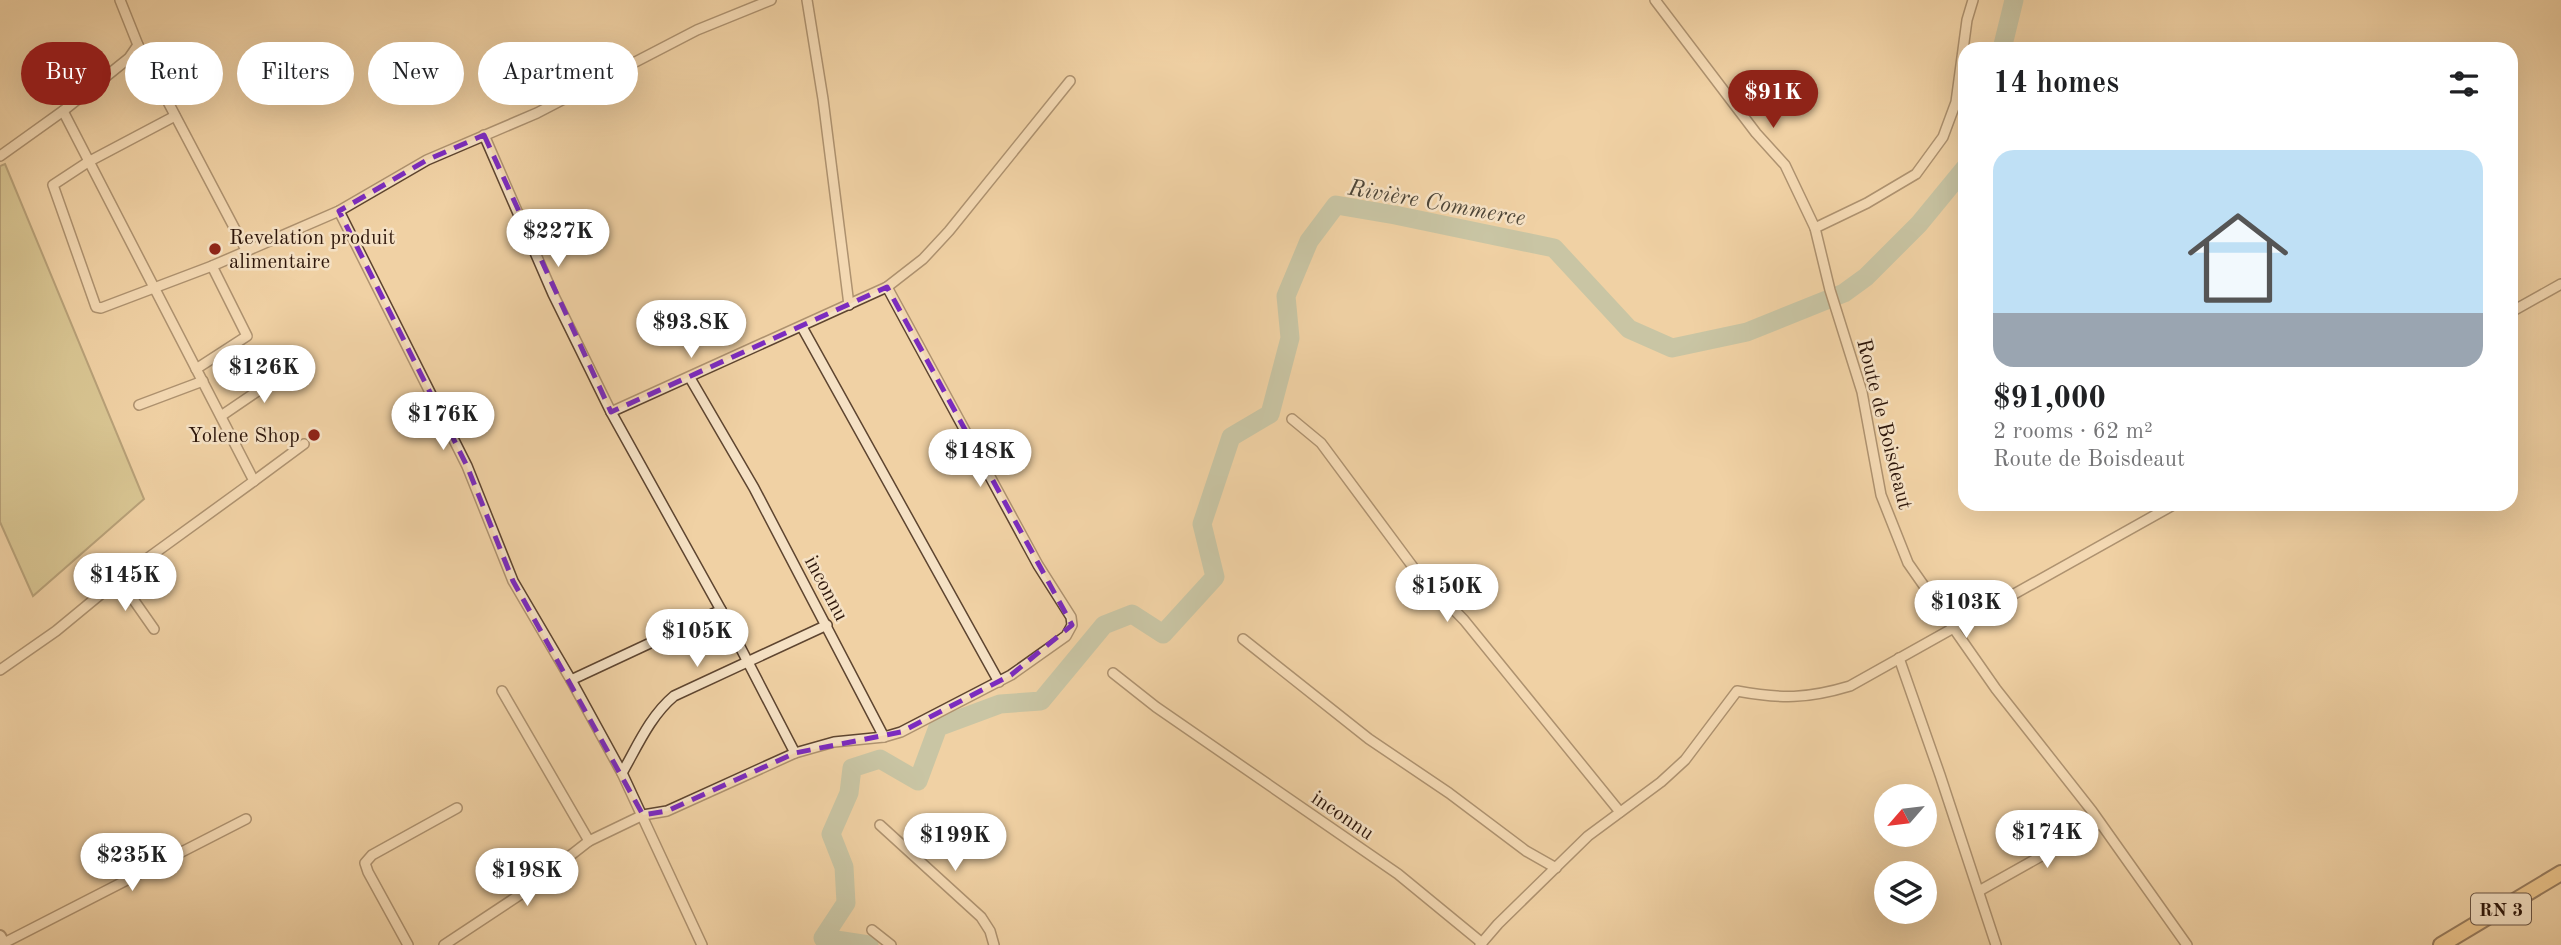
<!DOCTYPE html>
<html lang="en">
<head>
<meta charset="utf-8">
<style>
	body { margin:0; font-family:"Old Standard TT",serif; background:#f2f2f2; color:#202124; height:100vh; display:flex; flex-direction:column; font-size:26px; white-space:nowrap }
	* { box-sizing:border-box; margin:0 }
	p { font-size:23px; color:#757577 }
	.icon { flex:none; width:38px; height:38px; fill:none; stroke:currentColor; stroke-width:2; stroke-linecap:round; stroke-linejoin:round }
	.map { position:relative; flex:1; overflow:hidden }
	.details { position:absolute; left:1958px; top:42px; width:560px; height:469px; display:flex; flex-direction:column; background:#fff; border-radius:21px; box-shadow:0 7px 28px #0002 }
	.details>* { flex:none }
	.top-card { position:absolute; left:21px; top:42px; width:665px; height:63px; display:flex; gap:14px }
	.needle { width:46px; rotate:242deg }
	.buttons { position:absolute; left:1874px; top:784px; display:grid; gap:14px }
	.buttons a { display:grid; place-items:center; width:63px; height:63px; border-radius:50%; background:#fff; box-shadow:0 7px 28px #0002; font-size:35px }
	.price { position:absolute; translate:-50% -60px; padding:0 16px; border-radius:24px; background:#fff; color:#222; font-size:23px; line-height:46px; filter:drop-shadow(0 2px 4px #0008) }
	.price::after { content:''; position:absolute; left:50%; top:42px; width:21px; height:16px; margin-left:-10px; background:inherit; clip-path:polygon(0 0,100% 0,50% 100%) }
	.price.on { background:#8f2418; color:#fff }
	ul { padding:0; list-style:none }
	li { display:grid; align-content:center; gap:14px; height:371px; padding:0 35px }
	li+li { border-top:2px solid #e0e0e0 }
	li span { display:grid; place-items:center; height:217px; border-radius:21px; color:#555 }
	li>.icon { margin-inline-start:auto }
	span .icon { width:126px; height:126px; fill:#fffc; stroke-width:1 }
	li b { font-size:30px }
	h2 { display:flex; justify-content:space-between; align-items:center; height:84px; padding:0 35px; font-size:30px }
	.pill { padding:0 24px; border-radius:32px; background:#fff; box-shadow:0 7px 28px #0002; font-size:24px; line-height:63px }
	.pill.on { background:#8f2418; color:#fff }
	.map>svg:first-child { display:block }
</style>
</head>
<body>
<div class="map">
<svg width="2561" height="945" viewBox="0 0 2561 945">
	<rect width="100%" height="100%" fill="#f0d1a4"/>
	<filter id="stains"><feTurbulence type="fractalNoise" baseFrequency=".00286" numOctaves="4"/><feColorMatrix values="0 0 0 0 .2 0 0 0 0 .09 0 0 0 0 .02 0 0 0 .5 -.17"/></filter>
	<radialGradient id="worn" r=".72"><stop offset=".6" stop-color="#630" stop-opacity="0"/><stop offset="1" stop-color="#630" stop-opacity=".3"/></radialGradient>
	<!-- green -->
	<path fill="#beba82" stroke="#766846" stroke-width="2" d="M 5,164 L 144,499 L 33,596 L 0,522 L 0,166 Z"/>
	<g fill="none" stroke-linecap="round" stroke-linejoin="round">
		<!-- river -->
		<g stroke="#9ab7a4" stroke-width="19">
			<path d="M 2002,49 L 2014,0"/>
			<path d="M 869,945 L 823,938 L 846,903 L 844,867 L 831,834 L 849,793 L 852,768 L 880,759 L 918,781 L 938,727 L 1000,704 L 1041,701 L 1104,625 L 1132,614 L 1163,634 L 1215,577 L 1202,524 L 1231,437 L 1270,414 L 1290,338 L 1286,296 L 1309,241 L 1336,205 L 1395,215 L 1554,248 L 1629,329 L 1672,348 L 1747,332 L 1844,293 L 1866,277 L 1919,224 L 1965,168"/>
		</g>
		<!-- minor casing -->
		<g stroke="#5e4530" stroke-width="12">
			<g id="minor">
				<path d="M 120,0 L 138,45 L 247,252"/>
				<path d="M 807,0 L 823,99 L 849,305"/>
				<path d="M 1655,0 L 1756,133 L 1785,165 L 1815,228 L 1830,290 L 1862,392 L 1881,495 L 1908,563 L 1996,689 L 2092,811 L 2187,945"/>
				<path d="M 175,116 L 88,162 L 53,185 L 96,307 L 101,308 L 212,266 L 339,211 L 427,160 L 537,113 L 697,30 L 771,0"/>
				<path d="M 484,135 L 553,294 L 611,412"/>
				<path d="M 0,156 L 63,111 L 129,58 L 138,45"/>
				<path d="M 339,211 L 467,466 L 513,581 L 571,680 L 622,773 L 702,945"/>
				<path d="M 1815,228 L 1867,203 L 1916,174 L 1943,137 L 1956,102 L 1967,20 L 1973,0"/>
				<path d="M 2511,312 L 2561,284"/>
				<path d="M 802,327 L 999,682"/>
				<path d="M 196,369 L 247,336 L 212,266"/>
				<path d="M 139,405 L 203,381"/>
				<path d="M 221,416 L 290,369"/>
				<path d="M 1292,419 L 1321,443 L 1416,571 L 1464,620 L 1620,812"/>
				<path d="M 254,481 L 304,444"/>
				<path d="M 119,579 L 154,629"/>
				<path d="M 721,610 L 795,753"/>
				<path d="M 1243,639 L 1369,739 L 1449,793 L 1526,851 L 1556,868"/>
				<path d="M 1899,658 L 1940,775 L 1996,945"/>
				<path d="M 0,670 L 56,631 L 119,579 L 254,481 L 63,111"/>
				<path d="M 1113,673 L 1156,707 L 1398,874 L 1482,943"/>
				<path d="M 571,680 L 721,610 L 611,412 L 887,287 L 923,259 L 949,231 L 1070,81"/>
				<path d="M 502,691 L 589,841"/>
				<path d="M 884,737 L 901,732 L 1011,675 L 1066,636 L 1072,625 L 1071,617 L 1038,565 L 887,287"/>
				<path d="M 622,773 C 637,747 650,716 674,696 L 827,625"/>
				<path d="M 880,825 L 981,917 L 990,931 L 994,945"/>
				<path d="M 1979,891 L 2100,823"/>
				<path d="M 872,930 L 891,945"/>
				<path d="M 4,943 L 246,819"/>
				<path d="M 408,945 L 368,872 L 365,863 L 372,855 L 457,808"/>
				<path d="M 444,945 L 521,894 L 589,841 L 643,815 L 667,811 L 795,753 L 834,742 L 884,737 L 754,488 L 690,378"/>
				<path d="M 1480,945 L 1498,924 L 1588,836 L 1661,782 L 1685,760 L 1737,691 C 1781,699 1807,699 1850,686 L 2175,504"/>
			</g>
		</g>
		<!-- tertiary casing -->
		<g stroke="#5e4530" stroke-width="14">
			<path id="tertiary" d="M 0,936 L 5,945"/>
		</g>
		<!-- primary casing -->
		<g stroke="#2d160a" stroke-width="18">
			<path id="primary" d="M 2441,945 L 2561,873"/>
		</g>
		<!-- minor -->
		<use href="#minor" stroke="#f5e1c4" stroke-width="9"/>
		<!-- tertiary -->
		<use href="#tertiary" stroke="#f5e1c4" stroke-width="10"/>
		<!-- primary -->
		<use href="#primary" stroke="#e8b872" stroke-width="14"/>
	</g>
	<!-- marked area -->
	<path d="M0 0H2561V945H0ZM 484,135 L 611,412 L 887,287 L 1072,625 L 1011,675 L 901,732 L 795,753 L 667,811 L 643,815 L 513,581 L 467,466 L 339,211 L 427,160 Z" fill="#f0d1a4" fill-opacity=".55" fill-rule="evenodd"/>
	<path fill="none" stroke="#7b2cbf" stroke-width="5" stroke-dasharray="14 9" stroke-linejoin="round" d="M 484,135 L 611,412 L 887,287 L 1072,625 L 1011,675 L 901,732 L 795,753 L 667,811 L 643,815 L 513,581 L 467,466 L 339,211 L 427,160 Z"/>
	<!-- markers -->
	<g fill="#8f2418" stroke="#f5e1c4" stroke-width="2.5">
		<circle cx="215" cy="249" r="7"/>
		<circle cx="314" cy="435" r="7"/>
	</g>
	<g text-anchor="middle" stroke-width="5" stroke-linejoin="round" paint-order="stroke">
		<!-- shield labels -->
		<rect fill="#f5e1c4" stroke="#695342" stroke-width="2" x="2471" y="893.5" width="60" height="31" rx="5"/>
		<g font-size="19" font-weight="bold" fill="#2d160a">
			<text x="2501" y="916">RN 3</text>
		</g>
		<!-- poi labels -->
		<g font-size="21" fill="#2d160a" stroke="#f5e1c4" text-anchor="start">
			<text x="229" y="244">Revelation produit<tspan x="229" dy="24">alimentaire</tspan></text>
			<text x="300" y="442" text-anchor="end">Yolene Shop</text>
		</g>
		<!-- street labels -->
		<g font-size="21" fill="#2d160a" stroke="#f5e1c4">
			<text transform="translate(1885 424) rotate(76)" y="7">Route de Boisdeaut</text>
			<text transform="translate(827 588) rotate(62)" y="7">inconnu</text>
			<text transform="translate(1343 815) rotate(34)" y="7">inconnu</text>
		</g>
		<!-- water labels -->
		<g font-size="23" font-style="italic" fill="#4e4638" stroke="#f5e1c4">
			<text transform="translate(1437 202) rotate(10)" y="8">Rivière Commerce</text>
		</g>
	</g>
	<rect width="100%" height="100%" filter="url(#stains)"/>
	<rect width="100%" height="100%" fill="url(#worn)"/>
</svg>
<div class="buttons">
<a><svg class="needle" viewBox="-14 -14 28 28"><path d="M0-13l5 13h-10z" fill="#e53935"/><path d="M0 13l5-13h-10z" fill="#757577"/></svg></a>
<a><svg class="icon" aria-label="layers" viewBox="0 0 24 24"><path d="M12 4l9 5-9 5-9-5zM3 14l9 5 9-5"/></svg></a>
</div>
<b class="price on" style="left:1773px;top:130px">$91K</b>
<b class="price" style="left:558px;top:269px">$227K</b>
<b class="price" style="left:691px;top:360px">$93.8K</b>
<b class="price" style="left:264px;top:405px">$126K</b>
<b class="price" style="left:443px;top:452px">$176K</b>
<b class="price" style="left:980px;top:489px">$148K</b>
<b class="price" style="left:125px;top:613px">$145K</b>
<b class="price" style="left:1447px;top:624px">$150K</b>
<b class="price" style="left:1966px;top:640px">$103K</b>
<b class="price" style="left:697px;top:669px">$105K</b>
<b class="price" style="left:2047px;top:870px">$174K</b>
<b class="price" style="left:955px;top:873px">$199K</b>
<b class="price" style="left:132px;top:893px">$235K</b>
<b class="price" style="left:527px;top:908px">$198K</b>
<div class="top-card">
<a class="pill on">Buy</a>
<a class="pill">Rent</a>
<a class="pill">Filters</a>
<a class="pill">New</a>
<a class="pill">Apartment</a>
</div>
<section class="details">
<h2>14 homes<svg class="icon" aria-label="filters" viewBox="0 0 24 24"><path d="M4 7h16M4 17h16"/><circle cx="9" cy="7" r="2"/><circle cx="15" cy="17" r="2"/></svg></h2>
<ul>
<li><span style="background:linear-gradient(#bfe0f5 75%,#9aa5b1 0)"><svg class="icon" aria-label="home" viewBox="0 0 24 24"><path d="M3 11l9-7 9 7M6 9v11h12V9"/></svg></span><div><b>$91,000</b><p>2 rooms · 62 m²</p><p>Route de Boisdeaut</p></div></li>
</ul>
</section>
</div>
</body>
</html>
